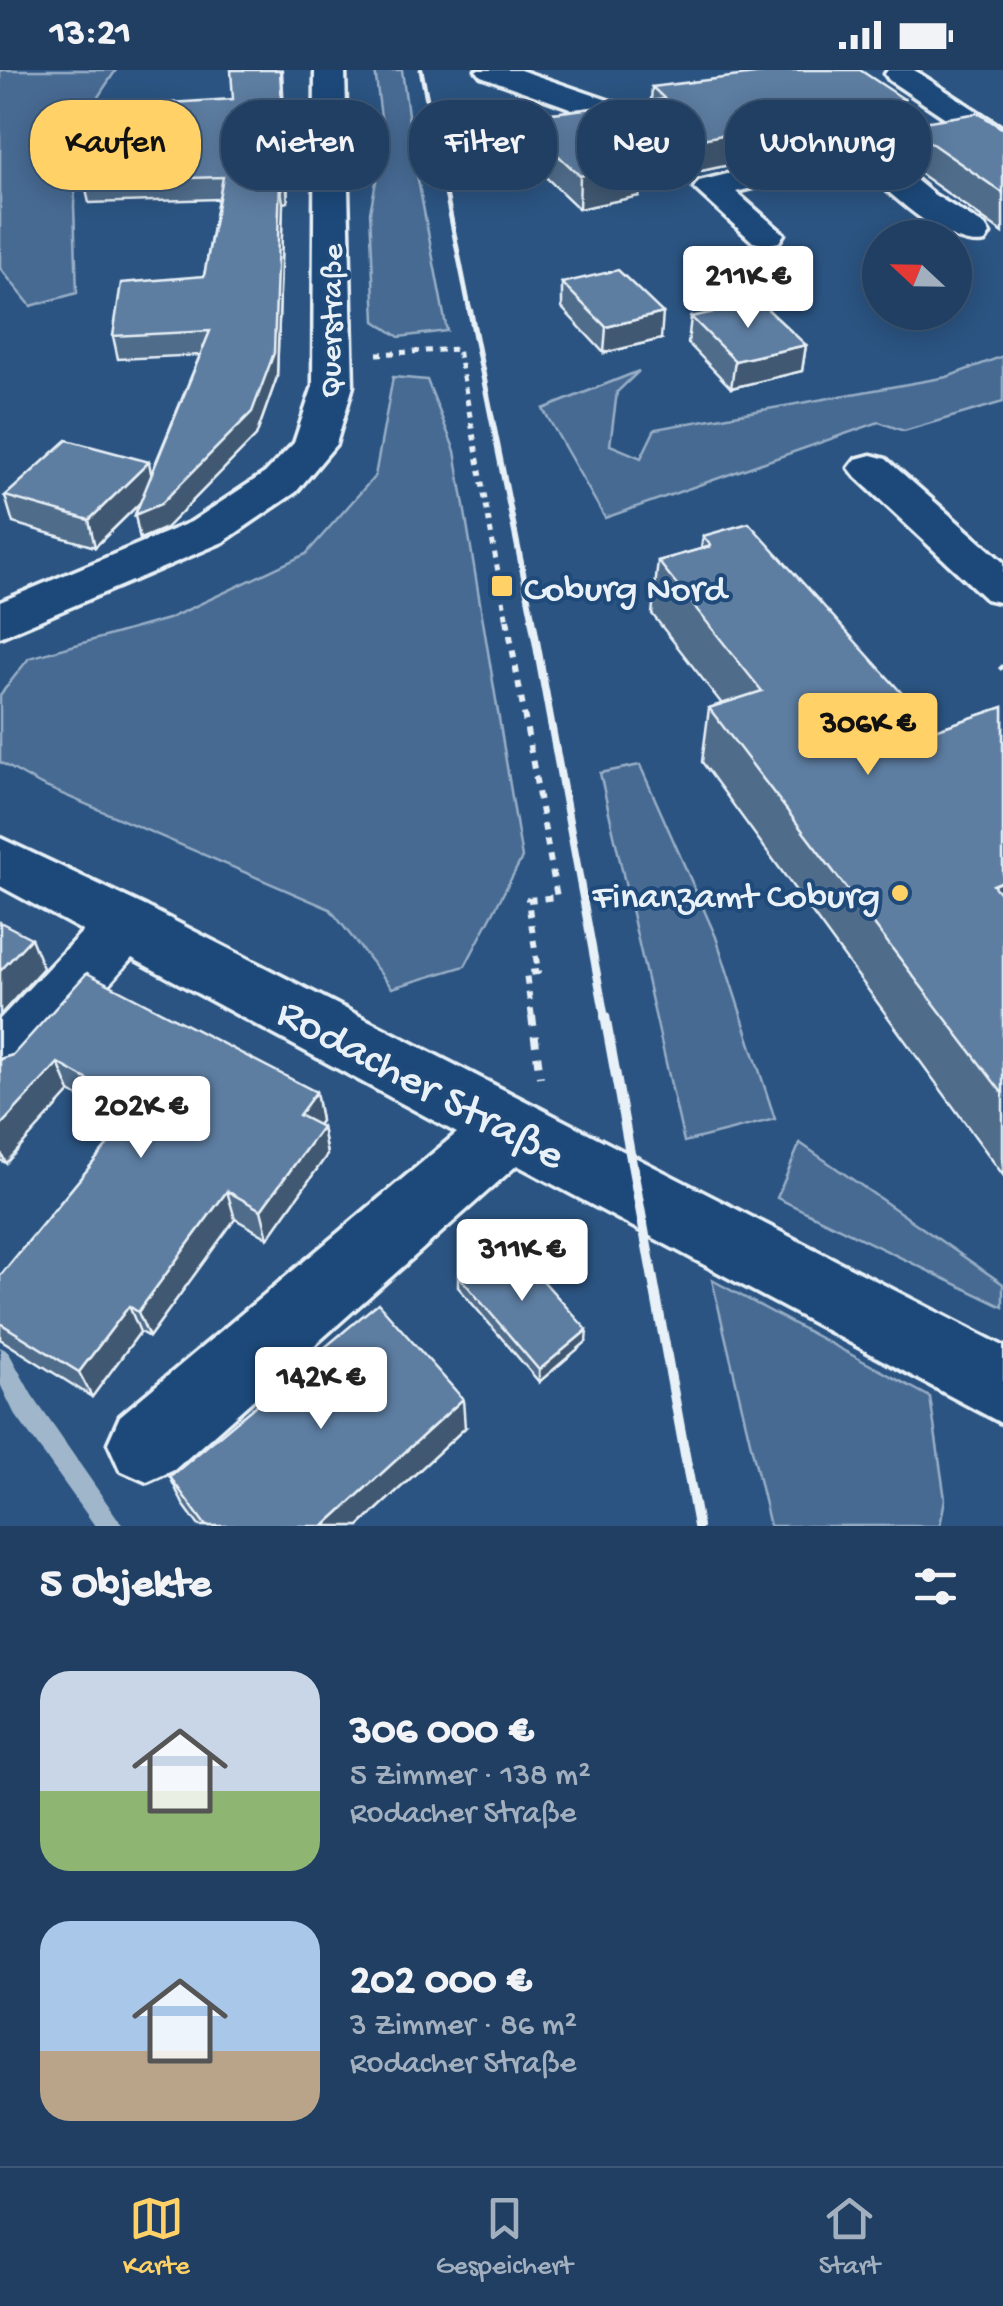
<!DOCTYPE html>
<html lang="de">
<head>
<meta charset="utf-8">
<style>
	body { margin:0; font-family:"Gochi Hand",sans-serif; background:#284668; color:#f1f3f6; height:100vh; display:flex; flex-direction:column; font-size:38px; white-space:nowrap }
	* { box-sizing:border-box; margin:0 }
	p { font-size:32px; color:#a2afbe }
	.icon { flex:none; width:55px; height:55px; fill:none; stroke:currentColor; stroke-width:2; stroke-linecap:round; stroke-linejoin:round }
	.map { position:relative; height:1456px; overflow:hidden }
	.panel { display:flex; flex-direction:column; background:#203f62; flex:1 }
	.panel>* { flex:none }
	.top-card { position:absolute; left:30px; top:30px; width:945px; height:90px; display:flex; gap:20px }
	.needle { width:65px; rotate:292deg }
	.buttons { position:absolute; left:862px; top:150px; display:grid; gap:20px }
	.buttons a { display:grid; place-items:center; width:110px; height:110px; border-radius:50%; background:#203f62; box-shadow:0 5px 25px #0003,0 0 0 2px #3d5877; font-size:50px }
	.price { position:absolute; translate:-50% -85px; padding:0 22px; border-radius:10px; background:#fff; color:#222; font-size:32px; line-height:65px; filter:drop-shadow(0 2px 5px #0008) }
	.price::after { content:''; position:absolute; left:50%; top:60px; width:30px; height:22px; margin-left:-15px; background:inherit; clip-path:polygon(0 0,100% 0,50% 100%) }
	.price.selected { background:#ffd166; color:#111 }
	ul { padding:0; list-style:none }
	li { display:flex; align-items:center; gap:30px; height:250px; padding:0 40px }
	li span { display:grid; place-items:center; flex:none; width:280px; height:200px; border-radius:30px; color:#555 }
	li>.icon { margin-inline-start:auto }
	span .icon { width:120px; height:120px; fill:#fffc; stroke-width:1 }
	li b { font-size:42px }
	h2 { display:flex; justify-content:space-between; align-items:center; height:120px; padding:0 40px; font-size:42px }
	.tag { padding:0 35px; border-radius:40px; background:#203f62; box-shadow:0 5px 25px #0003,0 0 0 2px #3d5877; font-size:35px; line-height:90px }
	.tag.selected { background:#ffd166; color:#111 }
	.status { display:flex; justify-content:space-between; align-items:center; height:70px; padding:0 50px; background:#203f62; direction:ltr }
	.status svg { height:28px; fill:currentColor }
	.tabs { display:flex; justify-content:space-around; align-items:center; height:140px; border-top:2px solid #3d5877; background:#203f62; font-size:28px; color:#a2afbe }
	.tabs a { display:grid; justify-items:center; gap:5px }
	.tabs .selected { color:#ffd166 }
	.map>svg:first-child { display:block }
</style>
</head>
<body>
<div class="status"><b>13:21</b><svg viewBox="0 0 49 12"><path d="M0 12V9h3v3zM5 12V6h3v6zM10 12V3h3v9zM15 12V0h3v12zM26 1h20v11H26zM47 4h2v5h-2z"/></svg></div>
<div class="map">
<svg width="1003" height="1456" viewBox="0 0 1003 1456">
	<rect width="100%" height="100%" fill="#2b5482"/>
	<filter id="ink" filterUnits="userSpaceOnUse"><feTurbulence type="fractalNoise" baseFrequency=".01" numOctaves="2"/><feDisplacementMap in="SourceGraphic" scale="20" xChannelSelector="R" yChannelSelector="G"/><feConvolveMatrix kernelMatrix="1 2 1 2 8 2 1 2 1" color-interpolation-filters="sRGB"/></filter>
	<g filter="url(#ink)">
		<!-- green -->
		<g fill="#476b93" stroke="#98aec6" stroke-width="2.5">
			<path d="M 0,0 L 116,0 L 80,54 L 74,135 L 77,223 L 31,236 L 0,198 Z"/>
			<path d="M 375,0 L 402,0 L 414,89 L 447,261 L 399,267 L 375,251 L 370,142 L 384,71 Z"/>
			<path d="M 1003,286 L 1003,332 L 904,361 L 879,352 L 605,448 L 543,339 L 639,301 L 617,322 L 610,375 L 641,388 L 655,359 L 947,307 Z"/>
			<path d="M 393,307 L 427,310 L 455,381 L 522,788 L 465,896 L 392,918 L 330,839 L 41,715 L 0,692 L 0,625 L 29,588 L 168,549 L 306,484 L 375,406 Z"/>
			<path d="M 640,695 L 716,867 L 775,1049 L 684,1072 L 600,703 Z"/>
			<path d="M 800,1073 L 1003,1214 L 1003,1237 L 777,1128 Z"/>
			<path d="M 712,1210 L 930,1327 L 945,1429 L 940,1456 L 770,1456 Z"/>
		</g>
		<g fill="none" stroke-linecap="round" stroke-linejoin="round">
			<!-- stream -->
			<path fill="#a0b6cb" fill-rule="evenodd" d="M 0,1277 L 8,1281 L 32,1325 L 123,1456 L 95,1456 L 14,1343 L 0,1314 Z"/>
			<!-- minor casing -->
			<g stroke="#e8f1f8" stroke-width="7">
				<g id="minor">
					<path d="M 315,0 L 345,0 L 353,316 L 336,374 L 296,422 L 223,472 L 0,567 L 0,532 L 191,452 L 265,403 L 294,373 L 313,316 Z"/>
					<path d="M 476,0 L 520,0 L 628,37 L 633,44 L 628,51 L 606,51 L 481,6 Z"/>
					<path d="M 888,0 L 914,0 L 1003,58 L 1003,76 L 996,78 L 978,70 L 887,86 L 933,124 L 985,156 L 990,164 L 985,172 C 947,181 884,117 855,92 L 736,122 L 784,164 L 779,172 L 766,175 L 753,172 L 694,118 L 699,111 L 861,71 L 956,55 L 889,10 L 885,4 Z"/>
					<path d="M 871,385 L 886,389 L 1003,492 L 1003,533 L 986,529 L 856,407 L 849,398 L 856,389 Z"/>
					<path d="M 0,768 L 147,837 L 1003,1276 L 1003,1354 L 517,1095 L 174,1400 L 147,1412 L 120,1400 L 108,1373 L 120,1346 L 457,1063 L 132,888 L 23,1012 L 0,1020 L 0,949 L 83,861 L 0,816 Z"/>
				</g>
			</g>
			<!-- path-far2 -->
			<path stroke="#e8f1f8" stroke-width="5" stroke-dasharray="6 6" stroke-linecap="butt" d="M 377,284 L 458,279 L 507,552"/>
			<!-- path-far1 -->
			<g stroke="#e8f1f8" stroke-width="6" stroke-dasharray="8 8" stroke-linecap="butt">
				<path d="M 507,549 L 557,827 L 528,830 L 538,902 L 526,903 L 532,948"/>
				<path d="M 1000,596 L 1003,599"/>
			</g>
			<!-- path -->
			<path stroke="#e8f1f8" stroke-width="8" stroke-dasharray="10 10" stroke-linecap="butt" d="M 532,946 L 540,1007"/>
			<!-- minor -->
			<use href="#minor" fill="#1f4a7a" fill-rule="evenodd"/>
			<!-- rail-far3 -->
			<path stroke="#e8f1f8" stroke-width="5" d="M 421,0 L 470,242"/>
			<!-- rail-far2 -->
			<path stroke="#e8f1f8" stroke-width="6" d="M 470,240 L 533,552"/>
			<!-- rail-far1 -->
			<path stroke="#e8f1f8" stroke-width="8" d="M 532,549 L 605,948"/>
			<!-- rail -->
			<path stroke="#e8f1f8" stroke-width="10" d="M 605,946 L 698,1456"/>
		</g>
		<!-- wall -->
		<g fill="#506c8a" stroke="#e8f1f8" stroke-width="2.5">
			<path d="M 281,7 L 288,132 L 283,133 L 277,307 L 256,366 L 166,458 L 140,469 L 135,445 L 139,434 L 95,477 L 13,453 L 5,426 L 151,404 L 200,285 L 118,289 L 113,266 L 204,206 L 218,129 L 89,133 L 84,111 L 233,29 Z"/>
			<path d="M 652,17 L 897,61 L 860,67 L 640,114 L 639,126 L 579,139 L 531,93 L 531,60 L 536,59 L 537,45 L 651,31 Z"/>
			<path d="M 905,55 L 1003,59 L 1003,163 L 898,88 Z"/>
			<path d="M 562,213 L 661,269 L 604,283 L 562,238 Z"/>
			<path d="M 691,247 L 806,275 L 802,301 L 731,318 L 688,273 Z"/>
			<path d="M 703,466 L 935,660 L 1003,637 L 1003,1105 L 702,692 L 709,638 L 722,634 L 652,544 L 658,491 L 701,479 Z"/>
			<path d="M 13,985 L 316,1022 L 321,1051 L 318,1055 L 322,1057 L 327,1085 L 268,1168 L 235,1149 L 149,1267 L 140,1262 L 92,1327 L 0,1269 L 0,1206 L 125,1054 L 70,1022 L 6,1093 L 0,1090 L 0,989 Z"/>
			<path d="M 458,1205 L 586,1272 L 539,1312 L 458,1217 Z"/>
			<path d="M 465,1358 L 359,1456 L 199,1456 L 183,1434 L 170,1407 Z"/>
		</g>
		<!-- shaded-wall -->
		<g fill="#415871" stroke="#e8f1f8" stroke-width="2.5">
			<path d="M 280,0 L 282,0 L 288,132 L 286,110 Z"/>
			<path d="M 904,29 L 897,61 L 860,67 L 640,114 L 639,126 L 579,139 L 580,106 L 631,83 Z"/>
			<path d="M 280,111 L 283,133 L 277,307 L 256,366 L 166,458 L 140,469 L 135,445 Z"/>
			<path d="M 663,243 L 661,269 L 604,283 L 606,257 Z"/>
			<path d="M 806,275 L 802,301 L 731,318 L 735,291 Z"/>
			<path d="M 149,392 L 154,419 L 95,477 L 89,450 Z"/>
			<path d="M 1003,811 L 1003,856 L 993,815 Z"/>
			<path d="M 31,868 L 43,898 L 0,945 L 0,901 Z"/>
			<path d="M 58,993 L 70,1022 L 6,1093 L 0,1081 L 0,1056 Z"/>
			<path d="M 316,1022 L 321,1051 L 305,1073 L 299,1045 Z"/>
			<path d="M 322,1057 L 327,1085 L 268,1168 L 261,1140 Z"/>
			<path d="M 227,1121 L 235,1149 L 149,1267 L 138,1242 Z"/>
			<path d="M 129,1236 L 140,1262 L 92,1327 L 79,1302 Z"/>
			<path d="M 587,1260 L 586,1272 L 539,1312 L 539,1300 Z"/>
			<path d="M 463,1329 L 465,1358 L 359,1456 L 324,1456 Z"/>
		</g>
		<!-- building -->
		<g fill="#5d7da1" stroke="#e8f1f8" stroke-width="2.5">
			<path d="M 231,0 L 280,0 L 286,110 L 280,111 L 274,283 L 252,342 L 161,434 L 135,445 L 210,261 L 113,266 L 121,213 L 204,206 L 223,107 L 84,111 L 105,37 L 233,29 Z"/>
			<path d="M 786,0 L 860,0 L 904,29 L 631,83 L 642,93 L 580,106 L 531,60 L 550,56 L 537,45 L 665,29 L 652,17 Z"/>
			<path d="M 978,43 L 1003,59 L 1003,123 L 905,55 Z"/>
			<path d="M 618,200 L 663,243 L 606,257 L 562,213 Z"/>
			<path d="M 760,232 L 806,275 L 735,291 L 691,247 Z"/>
			<path d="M 67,370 L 149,392 L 89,450 L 5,426 Z"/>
			<path d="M 749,453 L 935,660 L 1003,637 L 1003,811 L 993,815 L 1003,827 L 1003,1024 L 709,638 L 762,621 L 658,491 L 711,476 L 703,466 Z"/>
			<path d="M 0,852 L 31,868 L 0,901 Z"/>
			<path d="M 87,903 L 316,1022 L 299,1045 L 322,1057 L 261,1140 L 227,1121 L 138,1242 L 129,1236 L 79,1302 L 0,1253 L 0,1206 L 138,1038 L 58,993 L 0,1056 L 0,989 L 13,985 Z"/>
			<path d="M 505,1168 L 587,1260 L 539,1300 L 458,1205 Z"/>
			<path d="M 378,1233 L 463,1329 L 324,1456 L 206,1456 L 170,1407 Z"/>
		</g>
	</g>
	<!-- markers -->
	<g fill="#ffd166" stroke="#1f4a7a" stroke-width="4">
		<rect x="490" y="504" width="24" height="24" rx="5"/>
		<circle cx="900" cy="823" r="10"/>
	</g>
	<g text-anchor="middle" stroke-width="8" stroke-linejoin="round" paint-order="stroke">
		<!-- far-street labels -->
		<g font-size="32" fill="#e8f1f8" stroke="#1f4a7a">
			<text transform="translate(329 251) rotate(-89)" y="11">Querstraße</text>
		</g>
		<!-- poi labels -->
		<g font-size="38" fill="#e8f1f8" stroke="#1f4a7a" text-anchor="start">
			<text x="524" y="529">Coburg Nord</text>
			<text x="880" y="836" text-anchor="end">Finanzamt Coburg</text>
		</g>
		<!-- near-street labels -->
		<g font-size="45" fill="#e8f1f8" stroke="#1f4a7a">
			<text transform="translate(423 1010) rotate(28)" y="16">Rodacher Straße</text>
		</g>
	</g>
</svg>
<div class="buttons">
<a><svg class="needle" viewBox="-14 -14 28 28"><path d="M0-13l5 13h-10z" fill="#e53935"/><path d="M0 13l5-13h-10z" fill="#a2afbe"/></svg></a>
</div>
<b class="price" style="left:748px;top:261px">211K €</b>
<b class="price selected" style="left:868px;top:708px">306K €</b>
<b class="price" style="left:141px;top:1091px">202K €</b>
<b class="price" style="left:522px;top:1234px">311K €</b>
<b class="price" style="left:321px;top:1362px">142K €</b>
<div class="top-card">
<a class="tag selected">Kaufen</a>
<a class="tag">Mieten</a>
<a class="tag">Filter</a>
<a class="tag">Neu</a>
<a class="tag">Wohnung</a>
</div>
</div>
<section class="panel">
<h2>5 Objekte<svg class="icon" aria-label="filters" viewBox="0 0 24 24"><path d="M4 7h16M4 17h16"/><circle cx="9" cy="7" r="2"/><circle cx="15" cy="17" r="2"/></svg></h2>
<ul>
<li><span style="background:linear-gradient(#c9d6e8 60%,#8fb573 0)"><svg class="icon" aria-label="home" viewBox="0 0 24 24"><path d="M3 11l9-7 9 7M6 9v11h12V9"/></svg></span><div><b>306 000 €</b><p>5 Zimmer · 138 m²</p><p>Rodacher Straße</p></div></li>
<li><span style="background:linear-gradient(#a9c7e8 65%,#b9a48a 0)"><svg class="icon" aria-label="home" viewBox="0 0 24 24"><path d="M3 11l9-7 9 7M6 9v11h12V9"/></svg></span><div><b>202 000 €</b><p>3 Zimmer · 86 m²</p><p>Rodacher Straße</p></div></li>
</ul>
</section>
<nav class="tabs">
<a class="selected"><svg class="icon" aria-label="map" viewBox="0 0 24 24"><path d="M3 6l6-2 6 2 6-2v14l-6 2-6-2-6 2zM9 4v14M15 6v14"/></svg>Karte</a>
<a><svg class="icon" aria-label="saved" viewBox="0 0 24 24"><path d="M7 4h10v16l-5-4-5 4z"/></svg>Gespeichert</a>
<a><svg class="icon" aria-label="home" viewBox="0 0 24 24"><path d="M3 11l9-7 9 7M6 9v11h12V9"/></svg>Start</a>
</nav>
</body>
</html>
